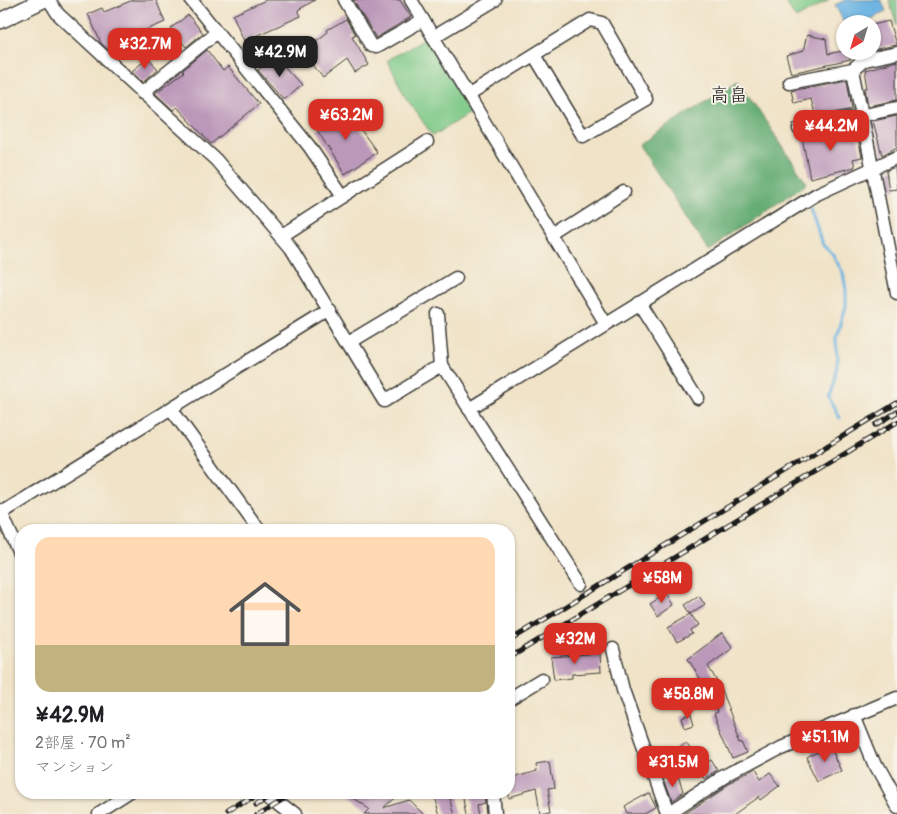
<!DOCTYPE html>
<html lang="ja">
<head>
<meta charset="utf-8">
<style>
	body { margin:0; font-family:Pangolin,"Klee One",sans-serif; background:#f6f6f6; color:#202124; height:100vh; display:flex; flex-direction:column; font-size:19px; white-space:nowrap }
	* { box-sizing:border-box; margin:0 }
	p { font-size:16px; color:#757577 }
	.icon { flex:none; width:28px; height:28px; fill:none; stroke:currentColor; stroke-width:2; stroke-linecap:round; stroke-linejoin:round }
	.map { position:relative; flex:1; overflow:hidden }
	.drawer { position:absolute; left:15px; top:524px; width:500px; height:275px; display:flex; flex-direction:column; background:#fff; border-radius:20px; box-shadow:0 1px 4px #0004 }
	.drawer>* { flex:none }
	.needle { width:32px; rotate:218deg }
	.tools { position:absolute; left:836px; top:15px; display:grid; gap:10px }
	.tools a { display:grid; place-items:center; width:45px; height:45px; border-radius:50%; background:#fff; box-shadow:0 1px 4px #0004; font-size:25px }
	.price { position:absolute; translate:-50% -42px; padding:0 11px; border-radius:10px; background:#d93025; color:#fff; font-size:16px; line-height:32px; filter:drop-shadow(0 1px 2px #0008) }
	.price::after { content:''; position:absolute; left:50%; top:30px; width:15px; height:11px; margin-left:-8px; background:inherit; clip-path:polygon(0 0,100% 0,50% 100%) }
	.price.current { background:#222; color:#fff }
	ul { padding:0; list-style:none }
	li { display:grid; align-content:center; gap:10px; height:265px; padding:0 20px }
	li span { display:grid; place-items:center; height:155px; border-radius:15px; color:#555 }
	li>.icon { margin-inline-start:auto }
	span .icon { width:90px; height:90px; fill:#fffc; stroke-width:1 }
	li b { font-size:21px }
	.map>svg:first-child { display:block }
</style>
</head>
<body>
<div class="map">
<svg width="897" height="814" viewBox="0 0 897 814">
	<rect width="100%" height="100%" fill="#f7f3e8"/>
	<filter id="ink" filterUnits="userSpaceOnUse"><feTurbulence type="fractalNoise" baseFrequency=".02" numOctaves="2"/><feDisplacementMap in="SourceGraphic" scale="10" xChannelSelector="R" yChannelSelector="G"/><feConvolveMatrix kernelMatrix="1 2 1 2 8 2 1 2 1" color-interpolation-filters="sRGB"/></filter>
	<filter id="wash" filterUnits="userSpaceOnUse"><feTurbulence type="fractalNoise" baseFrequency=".0096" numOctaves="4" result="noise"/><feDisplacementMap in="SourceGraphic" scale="20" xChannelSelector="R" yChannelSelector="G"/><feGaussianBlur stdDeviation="1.12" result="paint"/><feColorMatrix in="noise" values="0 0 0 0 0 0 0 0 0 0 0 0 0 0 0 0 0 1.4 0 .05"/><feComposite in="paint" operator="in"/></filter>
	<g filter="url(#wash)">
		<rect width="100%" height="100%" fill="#f0e3c7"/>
		<!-- green -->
		<g fill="#7ec987" stroke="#4d7252">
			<path d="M 784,0 L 829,0 L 796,19 Z"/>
			<path d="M 889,0 L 897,0 L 897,26 L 896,23 Z"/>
			<path d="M 427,36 L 472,111 L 433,136 L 407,99 L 387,60 Z"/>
		</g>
		<!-- forest -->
		<path fill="#66ad74" stroke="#416448" d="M 738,80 L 807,183 L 708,251 L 639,145 Z"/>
		<!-- water -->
		<path fill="#6ab3e2" stroke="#43687f" d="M 845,0 L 881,0 L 886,11 L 862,24 L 845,24 L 835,5 Z"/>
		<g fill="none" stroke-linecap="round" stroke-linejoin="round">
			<!-- stream -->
			<path stroke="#6ab3e2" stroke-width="3" d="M 811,209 L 823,244 L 832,253 L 843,273 L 846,290 L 846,306 L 837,337 L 837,371 L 828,397 L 840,418"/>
		</g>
		<g id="blocks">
			<!-- building -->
			<g fill="#bb98b9">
				<path d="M 133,0 L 156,0 L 165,22 L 118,42 L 121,50 L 113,54 L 101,43 L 88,14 L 102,8 L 104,12 Z"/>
				<path d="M 266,0 L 315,0 L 298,10 L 301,16 L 244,41 L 233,15 Z"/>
				<path d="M 353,0 L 400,0 L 411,17 L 376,38 Z"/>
				<path d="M 188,15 L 203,33 L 186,47 L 171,28 Z"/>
				<path d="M 346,19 L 355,35 L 352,36 L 369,65 L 355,73 L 347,60 L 323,78 L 303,51 L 328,32 L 327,30 Z"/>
				<path d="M 889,21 L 896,45 L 872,50 L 872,25 Z"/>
				<path d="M 807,35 L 826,39 L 828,54 L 842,51 L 851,60 L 791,73 L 786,56 L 803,51 Z"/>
				<path d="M 207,50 L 223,71 L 228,67 L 259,104 L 211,144 L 177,107 L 173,110 L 155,93 L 184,72 L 182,71 Z"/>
				<path d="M 849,51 L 866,51 L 853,59 Z"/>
				<path d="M 275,56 L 301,85 L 284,100 L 258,70 Z"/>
				<path d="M 148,58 L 158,69 L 143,82 L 132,71 Z"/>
				<path d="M 897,61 L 897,100 L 868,106 L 865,88 L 868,88 L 865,70 Z"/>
				<path d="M 847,79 L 852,109 L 816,117 L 811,99 L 794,103 L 791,90 Z"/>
				<path d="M 345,108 L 377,152 L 345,174 L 317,130 Z"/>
				<path d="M 897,116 L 897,147 L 882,155 L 873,121 Z"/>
				<path d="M 846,127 L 848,136 L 857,134 L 862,157 L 853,159 L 855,167 L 810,178 L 802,137 Z"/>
				<path d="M 895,167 L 897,189 L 889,190 L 886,171 Z"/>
				<path d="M 667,593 L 674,605 L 658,616 L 650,604 Z"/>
				<path d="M 699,596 L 705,605 L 691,614 L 685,605 Z"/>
				<path d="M 691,614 L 698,625 L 690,630 L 692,634 L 677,642 L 668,627 Z"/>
				<path d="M 722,633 L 733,648 L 708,666 L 719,685 L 741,741 L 743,740 L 748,752 L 733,758 L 714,714 L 717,712 L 711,696 L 688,659 Z"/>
				<path d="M 600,653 L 601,672 L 572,674 L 572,678 L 554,680 L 551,657 Z"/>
				<path d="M 691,714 L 694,724 L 685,727 L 682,717 Z"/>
				<path d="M 686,741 L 699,760 L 680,772 L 667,753 Z"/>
				<path d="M 830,745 L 842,770 L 819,781 L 807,757 Z"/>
				<path d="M 712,760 L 719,771 L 706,779 L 699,768 Z"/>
				<path d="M 550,761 L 554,789 L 547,790 L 551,811 L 540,813 L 536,791 L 509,799 L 509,779 L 537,771 L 536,763 Z"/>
				<path d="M 753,772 L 759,782 L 770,774 L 780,786 L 761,800 L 759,797 L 735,814 L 684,814 L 729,784 Z"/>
				<path d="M 677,775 L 683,794 L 671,802 L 663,779 Z"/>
				<path d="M 343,792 L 402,792 L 384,808 L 409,800 L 423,814 L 364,814 L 369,809 Z"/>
				<path d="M 431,792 L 448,792 L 455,814 L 438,814 Z"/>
				<path d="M 477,792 L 485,792 L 486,802 L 479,804 L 481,814 L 469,814 L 465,795 Z"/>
				<path d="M 649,793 L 656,808 L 645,814 L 626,814 L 623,807 Z"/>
			</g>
		</g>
	</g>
	<g filter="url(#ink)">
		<use href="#blocks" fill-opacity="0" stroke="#3c3a36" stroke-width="1"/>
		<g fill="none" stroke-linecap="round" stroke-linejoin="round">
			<!-- minor casing -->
			<g stroke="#3c3a36" stroke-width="15">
				<g id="minor">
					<path d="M 49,0 L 58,14 L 216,160 L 291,248 L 384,401 L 442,366 L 581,584"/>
					<path d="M 191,0 L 309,146 L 343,196 L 281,236"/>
					<path d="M 344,0 L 371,46 L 376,47 L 423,20"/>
					<path d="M 411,0 L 606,324"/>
					<path d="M 433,37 L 495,0"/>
					<path d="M 853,70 L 864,60 L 897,53"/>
					<path d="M 789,82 L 853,70 L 897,293"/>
					<path d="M 142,93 L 217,32"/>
					<path d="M 469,95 L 590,20 L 602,23 L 646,99 L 583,136 L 534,55"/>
					<path d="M 799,129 L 897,108"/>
					<path d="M 343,196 L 427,142"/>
					<path d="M 554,237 L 624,192"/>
					<path d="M 639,303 L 698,398"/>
					<path d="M 438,314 L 442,366"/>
					<path d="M 349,342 L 456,278"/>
					<path d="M 469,409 L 817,194 L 897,157"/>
					<path d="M 172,410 L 259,530"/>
					<path d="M 0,510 L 21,557"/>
					<path d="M 0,514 L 330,310"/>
					<path d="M 613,649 L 623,690 L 667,814"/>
					<path d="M 509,699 L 542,679"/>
					<path d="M 854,715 L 875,766 L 897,806"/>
					<path d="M 267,792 L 295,814"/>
					<path d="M 493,792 L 495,814"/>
					<path d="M 99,814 L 134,792"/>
					<path d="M 668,814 L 725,777 L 781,747 L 897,698"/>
				</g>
			</g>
			<!-- major casing -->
			<g stroke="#3c3a36" stroke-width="18">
				<path id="major" d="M 0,21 L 43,0"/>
			</g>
			<!-- minor -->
			<use href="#minor" stroke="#fff" stroke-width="12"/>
			<!-- major -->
			<use href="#major" stroke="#fff" stroke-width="15"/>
			<!-- rail casing -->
			<g stroke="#1c1c1c" stroke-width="5">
				<g id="rail">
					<path d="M 876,425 L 897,412"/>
					<path d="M 509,641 L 897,403"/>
					<path d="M 509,658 L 897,422"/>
					<path d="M 256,803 L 273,792"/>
					<path d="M 226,814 L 261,792"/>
					<path d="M 256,814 L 291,792"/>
				</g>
			</g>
			<!-- rail -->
			<use href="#rail" stroke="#f7f3e8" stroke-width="3" stroke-dasharray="9" stroke-linecap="butt"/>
		</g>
	</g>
	<g text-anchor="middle" stroke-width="4" stroke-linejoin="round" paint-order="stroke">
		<!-- neighbourhood labels -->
		<g font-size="19" fill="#1c1c1c" stroke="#f7f3e8">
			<text x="729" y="101">高畠</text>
		</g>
	</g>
</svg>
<div class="tools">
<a><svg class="needle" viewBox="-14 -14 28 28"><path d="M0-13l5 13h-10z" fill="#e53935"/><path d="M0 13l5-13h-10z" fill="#757577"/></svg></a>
</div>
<b class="price" style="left:145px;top:70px">¥32.7M</b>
<b class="price current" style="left:280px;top:78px">¥42.9M</b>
<b class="price" style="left:346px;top:141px">¥63.2M</b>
<b class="price" style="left:831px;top:152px">¥44.2M</b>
<b class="price" style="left:662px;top:604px">¥58M</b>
<b class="price" style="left:575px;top:665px">¥32M</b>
<b class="price" style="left:688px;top:720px">¥58.8M</b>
<b class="price" style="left:825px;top:763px">¥51.1M</b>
<b class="price" style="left:673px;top:788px">¥31.5M</b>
<section class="drawer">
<ul>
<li><span style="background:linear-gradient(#ffd9b3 70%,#c2b280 0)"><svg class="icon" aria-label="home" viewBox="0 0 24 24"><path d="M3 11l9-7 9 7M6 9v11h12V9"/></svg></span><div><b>¥42.9M</b><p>2部屋 · 70 m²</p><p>マンション</p></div></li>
</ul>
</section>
</div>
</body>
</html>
